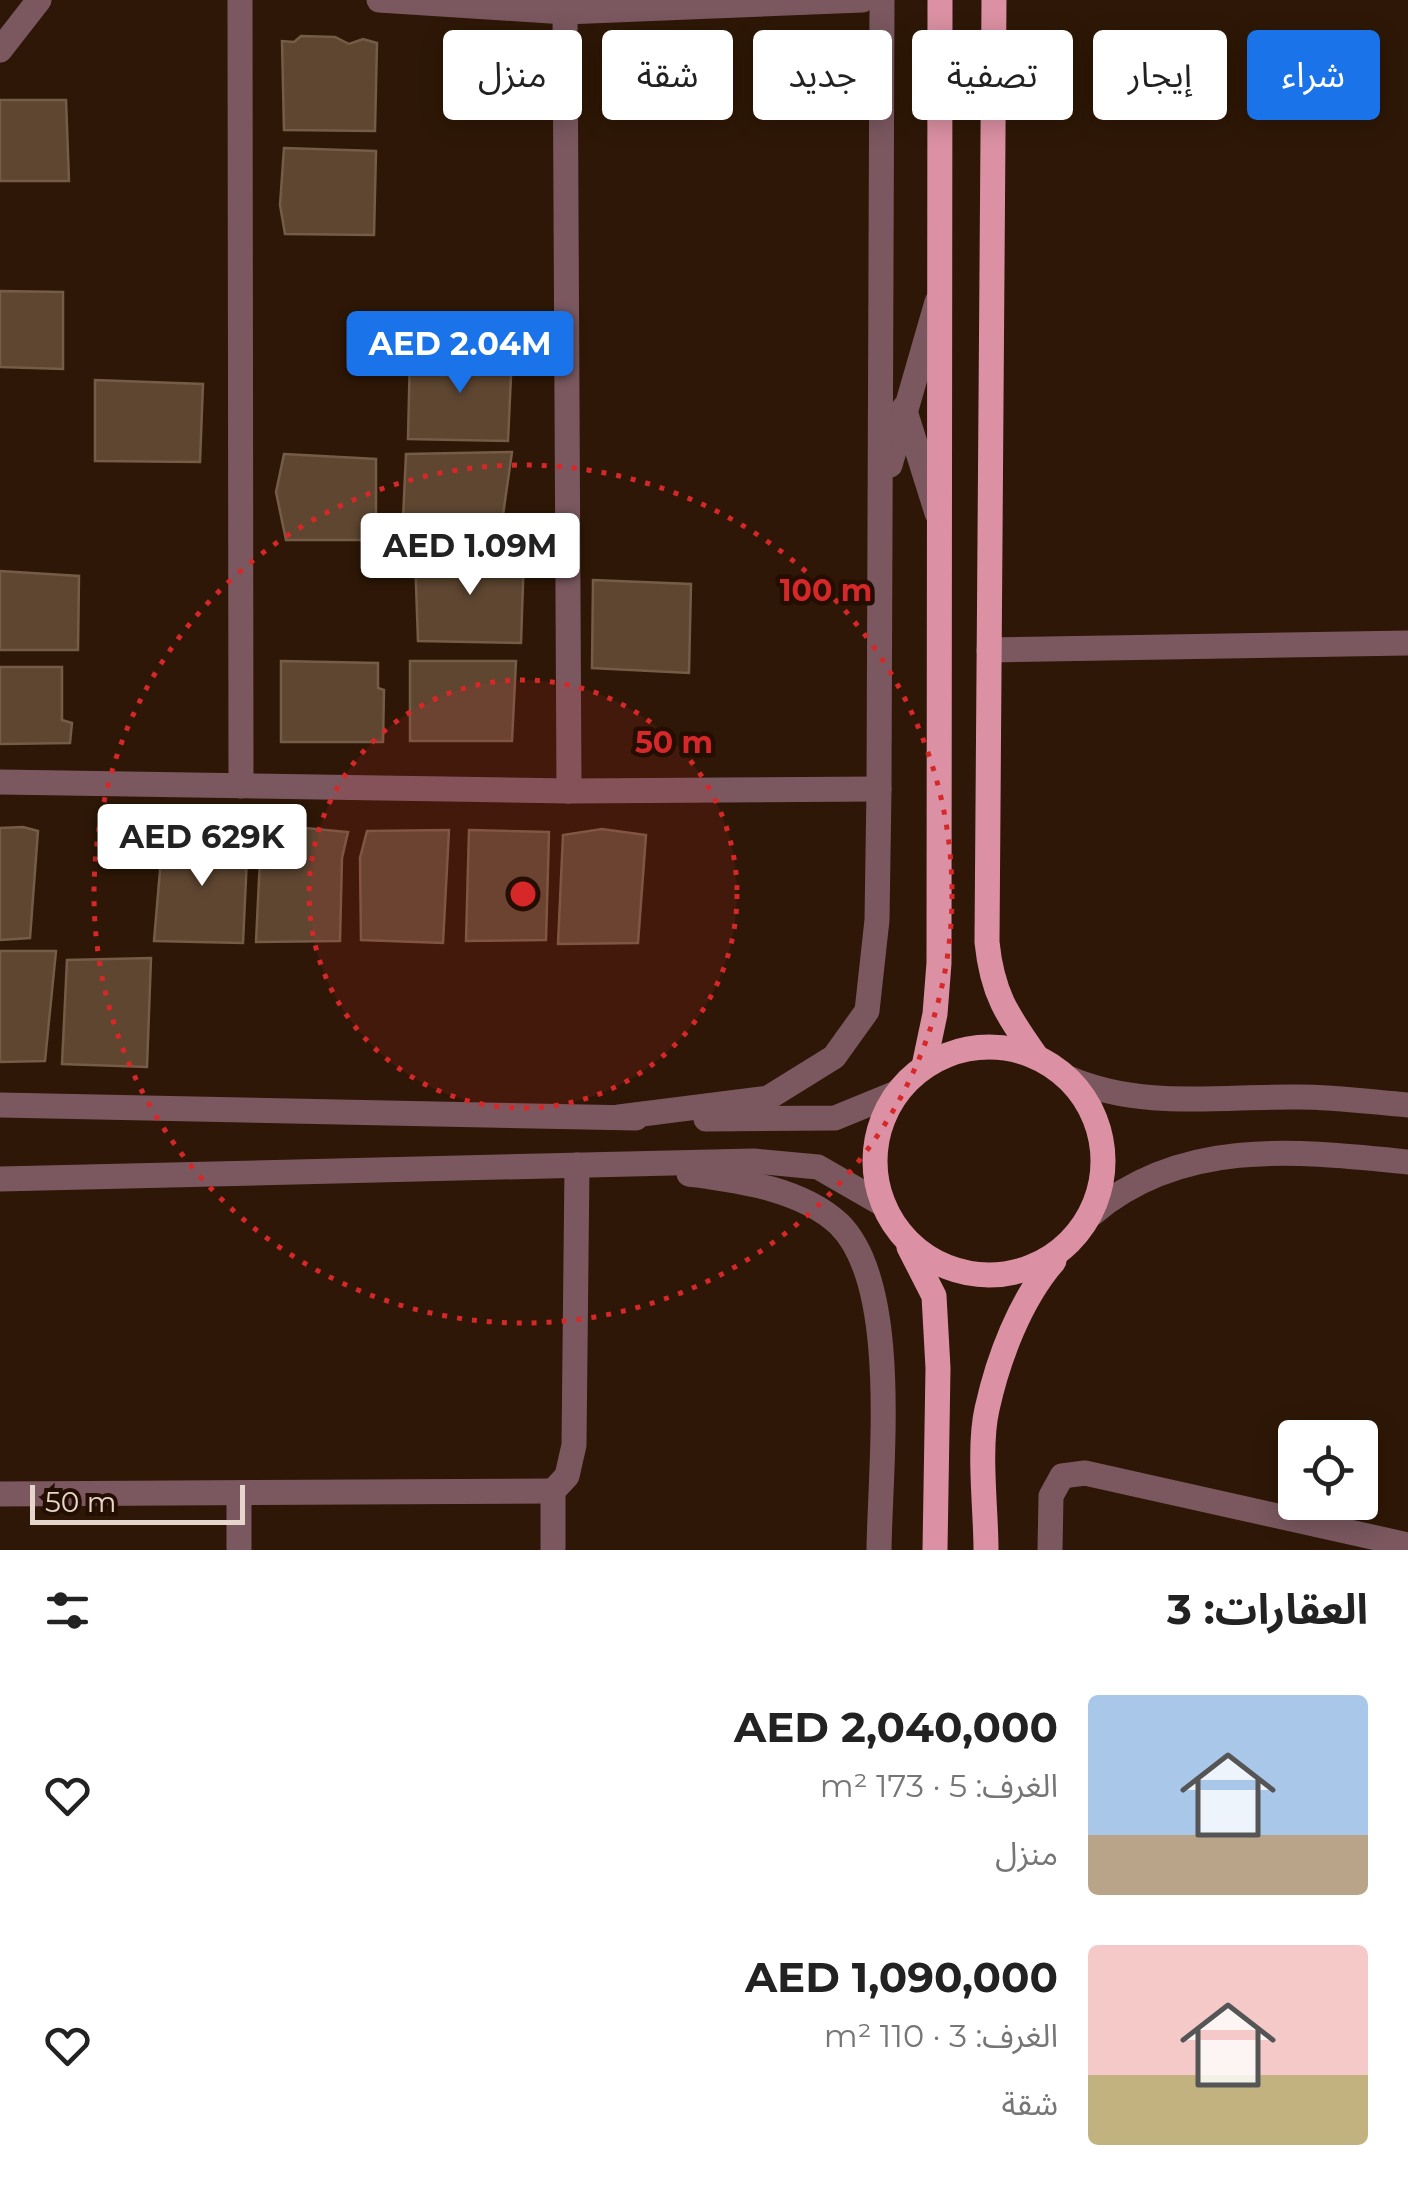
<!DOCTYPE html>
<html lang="ar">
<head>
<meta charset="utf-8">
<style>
	body { margin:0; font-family:Montserrat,"Noto Sans Arabic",sans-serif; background:#f6f6f6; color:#222; direction:rtl; height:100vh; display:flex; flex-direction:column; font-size:38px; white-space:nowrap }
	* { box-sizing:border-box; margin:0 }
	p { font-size:32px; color:#767676 }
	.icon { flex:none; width:55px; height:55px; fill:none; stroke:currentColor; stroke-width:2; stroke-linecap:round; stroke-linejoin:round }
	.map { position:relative; height:1550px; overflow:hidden; direction:ltr }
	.panel { display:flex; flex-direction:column; background:#fff; flex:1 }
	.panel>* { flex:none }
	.hud { position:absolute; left:30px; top:30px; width:1350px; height:90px; direction:rtl; display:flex; gap:20px }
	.controls { position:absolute; left:1278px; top:1420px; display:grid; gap:20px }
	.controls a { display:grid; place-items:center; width:100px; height:100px; border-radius:10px; background:#fff; box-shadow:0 5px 25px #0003; font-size:50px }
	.scale { position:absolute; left:30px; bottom:25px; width:215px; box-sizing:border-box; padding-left:10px; border:5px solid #e5d5ca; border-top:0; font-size:28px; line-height:35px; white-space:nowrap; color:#e5d5ca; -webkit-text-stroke:8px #240e01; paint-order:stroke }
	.price { position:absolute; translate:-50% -85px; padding:0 22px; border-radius:10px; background:#fff; color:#222; font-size:32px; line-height:65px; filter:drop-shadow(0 2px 5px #0008) }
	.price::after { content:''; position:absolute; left:50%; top:60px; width:30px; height:22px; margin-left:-15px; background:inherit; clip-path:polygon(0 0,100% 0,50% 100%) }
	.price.current { background:#1a73e8; color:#fff }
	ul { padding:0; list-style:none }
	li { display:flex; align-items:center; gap:30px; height:250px; padding:0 40px }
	li span { display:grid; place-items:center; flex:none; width:280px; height:200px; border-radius:10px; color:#555 }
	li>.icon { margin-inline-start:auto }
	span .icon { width:120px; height:120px; fill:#fffc; stroke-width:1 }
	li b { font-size:42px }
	h2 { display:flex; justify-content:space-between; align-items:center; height:120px; padding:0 40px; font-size:42px }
	.chip { padding:0 35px; border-radius:10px; background:#fff; box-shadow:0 5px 25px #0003; font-size:35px; line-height:90px }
	.chip.current { background:#1a73e8; color:#fff }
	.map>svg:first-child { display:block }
</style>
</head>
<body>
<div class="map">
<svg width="1408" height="1550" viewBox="0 0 1408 1550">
	<rect width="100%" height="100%" fill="#2e1706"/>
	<!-- building -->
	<g fill="#5e4631" stroke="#755c47" stroke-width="2.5">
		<path d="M 301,36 L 335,37 L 349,44 L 363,39 L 377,43 L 375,131 L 284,130 L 282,41 L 294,42 Z"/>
		<path d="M 0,100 L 66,100 L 69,181 L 0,181 Z"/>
		<path d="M 284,148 L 376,151 L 374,235 L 285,234 L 280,205 Z"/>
		<path d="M 0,291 L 63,292 L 63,369 L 0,367 Z"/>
		<path d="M 410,352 L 512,354 L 508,441 L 408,439 Z"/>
		<path d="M 95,380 L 203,384 L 200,462 L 95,461 Z"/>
		<path d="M 512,452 L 499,543 L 402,541 L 406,454 Z"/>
		<path d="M 284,454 L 376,459 L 376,540 L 286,540 L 276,492 Z"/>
		<path d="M 524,554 L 521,643 L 418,641 L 415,556 Z"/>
		<path d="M 0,571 L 79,576 L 78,650 L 0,650 Z"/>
		<path d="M 593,580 L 691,584 L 689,673 L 592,668 Z"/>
		<path d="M 281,661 L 378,663 L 378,688 L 384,690 L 383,742 L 281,742 Z"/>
		<path d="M 410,661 L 516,661 L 512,741 L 410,741 Z"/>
		<path d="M 0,667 L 62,667 L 62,720 L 72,723 L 70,743 L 0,744 Z"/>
		<path d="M 23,827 L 38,831 L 30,938 L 0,940 L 0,828 Z"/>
		<path d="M 305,828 L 348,832 L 342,858 L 340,941 L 256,942 L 261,838 Z"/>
		<path d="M 602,829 L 646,835 L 638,943 L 558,944 L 563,835 Z"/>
		<path d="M 449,830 L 443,943 L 361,940 L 360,858 L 367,831 Z"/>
		<path d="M 469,830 L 549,832 L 546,940 L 466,941 Z"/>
		<path d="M 163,835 L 248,835 L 243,943 L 154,941 Z"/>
		<path d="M 0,951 L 56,951 L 45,1061 L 0,1062 Z"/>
		<path d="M 151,958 L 147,1067 L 62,1064 L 67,960 Z"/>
	</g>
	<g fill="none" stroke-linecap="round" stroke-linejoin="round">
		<!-- minor -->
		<g stroke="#7b5860" stroke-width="25">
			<path d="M 240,0 L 241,786"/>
			<path d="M 379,0 L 565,12 L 862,0"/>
			<path d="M 565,12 L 569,791"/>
			<path d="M 0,50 L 39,0"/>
			<path d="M 904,408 L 937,513"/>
			<path d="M 890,465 L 937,302"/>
			<path d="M 989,650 L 1408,643"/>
			<path d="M 0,782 L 569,791 L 879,789"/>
			<path d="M 1068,1078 C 1143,1110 1219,1096 1299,1097 C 1335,1097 1372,1102 1408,1105"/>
			<path d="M 0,1105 L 636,1118"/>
			<path d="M 619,1117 L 768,1098 L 834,1057 L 867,1011 L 877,920 L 879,789 L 882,0"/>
			<path d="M 706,1119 L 835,1118 L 896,1093"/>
			<path d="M 689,1174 C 739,1181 800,1188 839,1224 C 901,1285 880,1466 879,1550"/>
			<path d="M 0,1179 L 754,1161 L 818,1167 L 884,1205"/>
			<path d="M 1092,1214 C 1182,1137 1298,1151 1408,1162"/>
			<path d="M 0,1494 L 553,1491"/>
			<path d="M 239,1550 L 239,1493"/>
			<path d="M 553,1550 L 553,1491 L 567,1476 L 574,1445 L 577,1165"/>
			<path d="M 1050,1550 L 1051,1496 L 1062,1476 L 1085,1473 L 1408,1545"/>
		</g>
		<!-- major -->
		<g stroke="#db91a3" stroke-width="25">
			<path d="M 994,0 L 987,942 C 992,993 1007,1015 1036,1056"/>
			<circle cx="989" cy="1161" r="114"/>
			<path d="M 924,1066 L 935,1014 L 939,963 L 940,0"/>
			<path d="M 909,1247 L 934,1296 L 938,1368 L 935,1550"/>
			<path d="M 986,1550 C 986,1509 978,1449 987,1409 C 998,1359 1020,1300 1054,1261"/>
		</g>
	</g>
	<!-- distance rings -->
	<circle cx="523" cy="894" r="214" fill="#d62828" fill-opacity=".12"/>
	<g fill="none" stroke="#d62828" stroke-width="5" stroke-dasharray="5 10">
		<circle cx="523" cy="894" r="214"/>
		<circle cx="523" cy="894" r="429"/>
	</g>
	<circle cx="523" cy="894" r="15" fill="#d62828" stroke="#240e01" stroke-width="5"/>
	<g font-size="30" text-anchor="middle" font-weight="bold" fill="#d62828" stroke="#240e01" stroke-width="9" stroke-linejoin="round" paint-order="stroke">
		<text x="826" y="601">100 m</text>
		<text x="674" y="753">50 m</text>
	</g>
</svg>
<div class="controls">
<a><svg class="icon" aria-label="locate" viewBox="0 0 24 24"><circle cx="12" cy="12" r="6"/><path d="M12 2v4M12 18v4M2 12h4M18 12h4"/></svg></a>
</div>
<div class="scale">50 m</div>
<b class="price current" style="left:460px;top:396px">AED 2.04M</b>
<b class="price" style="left:470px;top:598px">AED 1.09M</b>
<b class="price" style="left:202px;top:889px">AED 629K</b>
<div class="hud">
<a class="chip current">شراء</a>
<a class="chip">إيجار</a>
<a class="chip">تصفية</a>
<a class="chip">جديد</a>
<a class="chip">شقة</a>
<a class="chip">منزل</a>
</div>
</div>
<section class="panel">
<h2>العقارات: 3<svg class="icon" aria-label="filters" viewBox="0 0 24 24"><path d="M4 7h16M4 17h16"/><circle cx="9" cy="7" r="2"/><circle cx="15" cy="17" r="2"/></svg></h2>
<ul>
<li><span style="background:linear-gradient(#a9c7e8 70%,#b9a48a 0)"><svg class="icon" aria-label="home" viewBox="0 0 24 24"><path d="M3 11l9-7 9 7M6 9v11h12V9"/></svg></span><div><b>AED 2,040,000</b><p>الغرف: 5 · 173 m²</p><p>منزل</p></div><svg class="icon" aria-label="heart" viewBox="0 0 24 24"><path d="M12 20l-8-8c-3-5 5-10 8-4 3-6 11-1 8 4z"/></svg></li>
<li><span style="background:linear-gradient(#f6c9c9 65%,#c2b280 0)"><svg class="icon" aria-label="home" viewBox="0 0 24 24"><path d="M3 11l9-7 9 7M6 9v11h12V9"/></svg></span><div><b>AED 1,090,000</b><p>الغرف: 3 · 110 m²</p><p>شقة</p></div><svg class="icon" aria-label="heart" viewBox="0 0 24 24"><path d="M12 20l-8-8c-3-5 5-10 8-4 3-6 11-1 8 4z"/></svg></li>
</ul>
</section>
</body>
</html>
